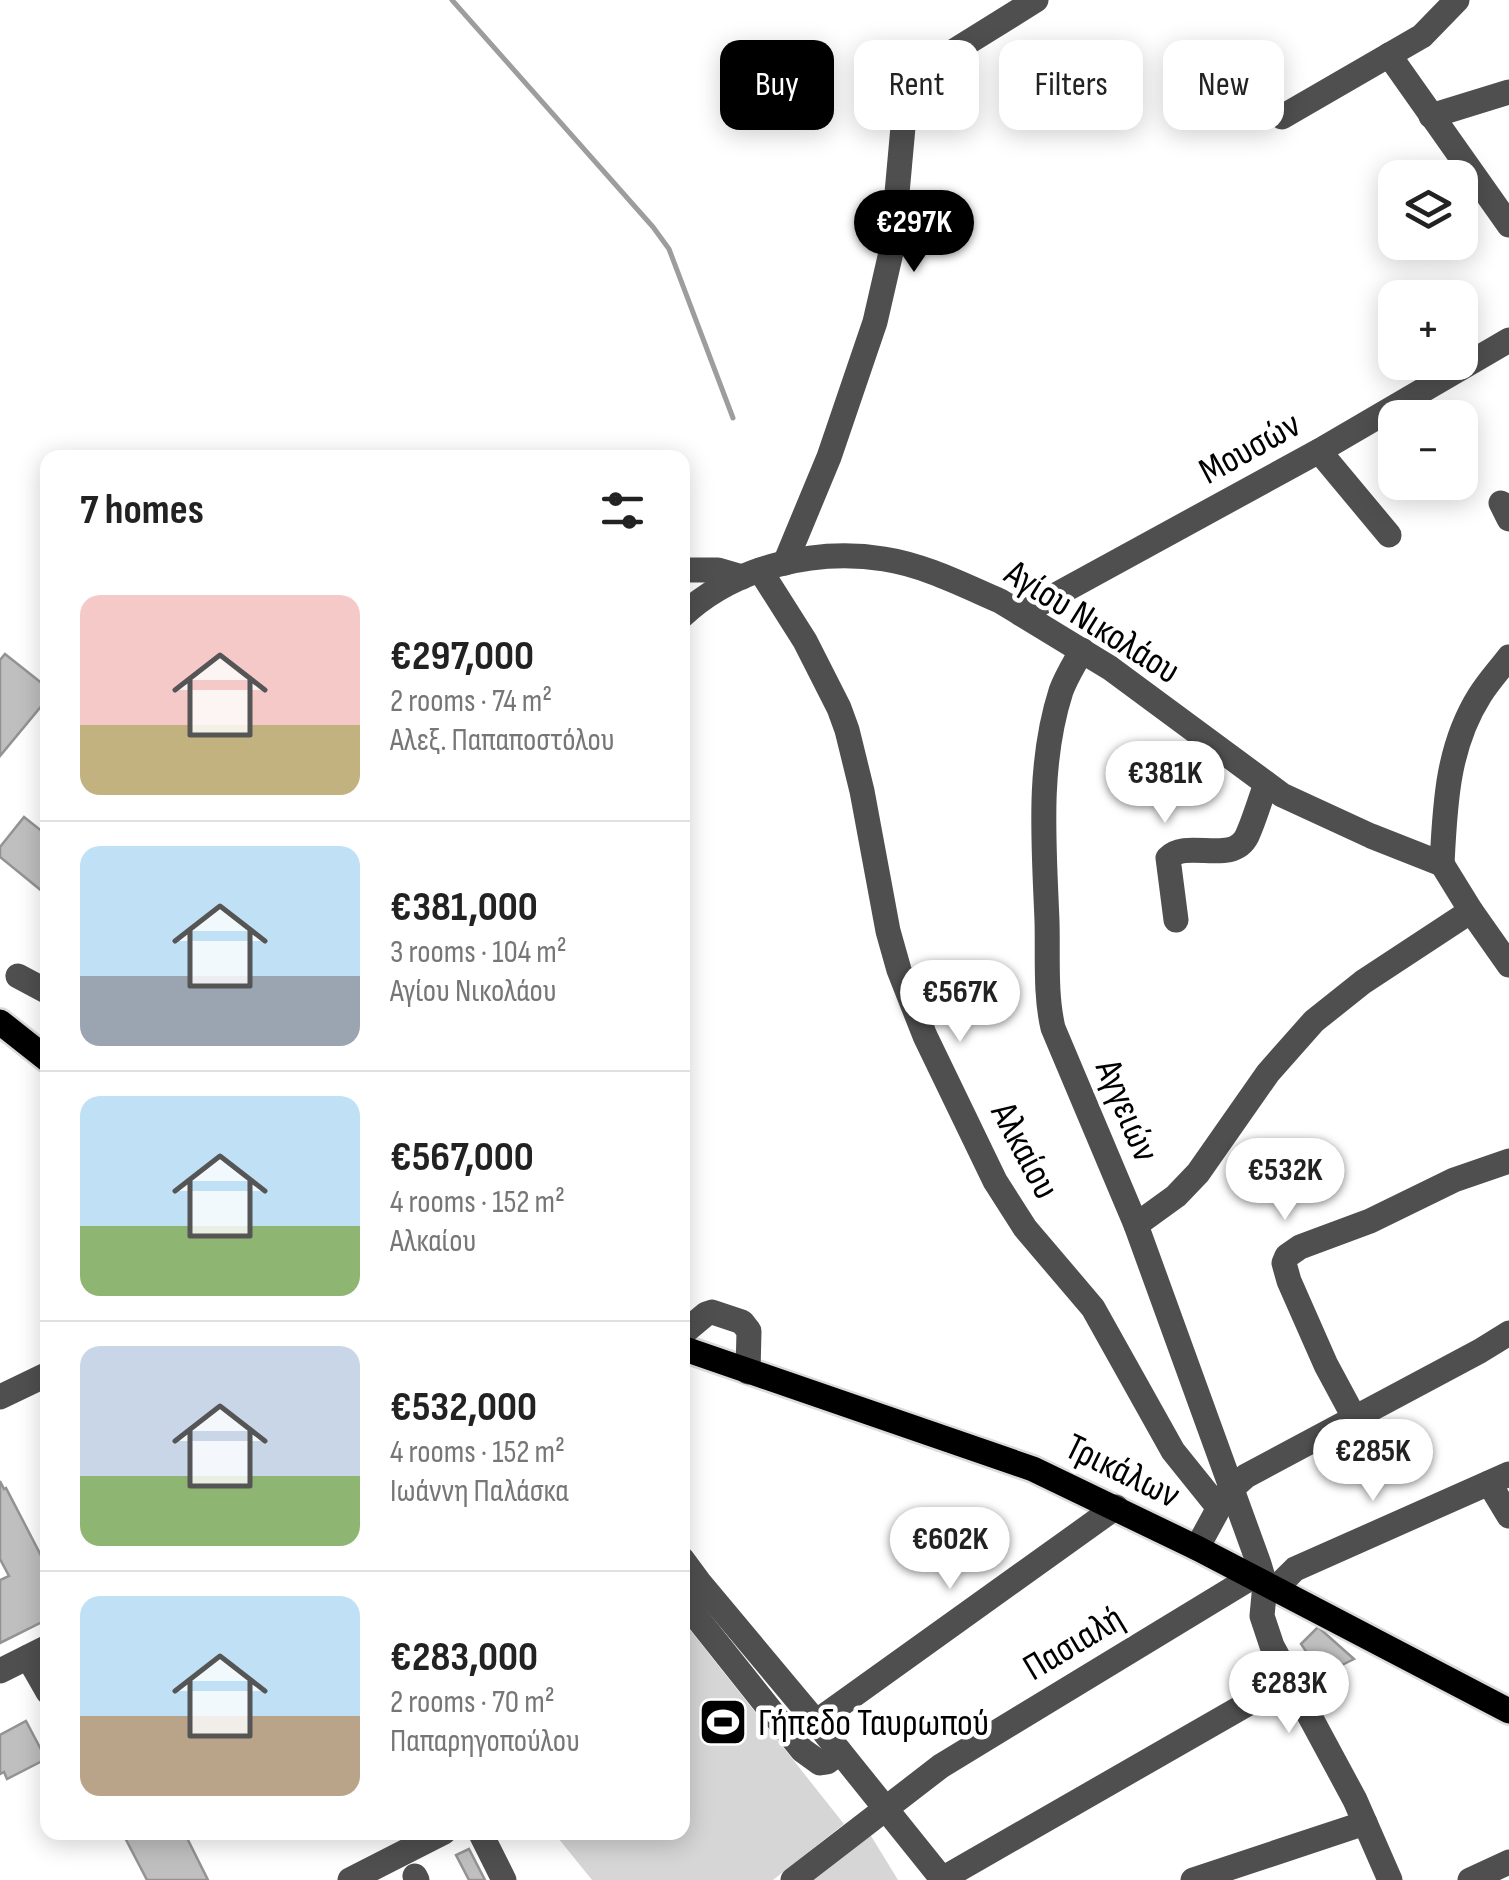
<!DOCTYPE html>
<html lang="en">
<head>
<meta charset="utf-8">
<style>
	body { margin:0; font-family:"Sofia Sans Condensed",sans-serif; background:#f6f6f6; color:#222; height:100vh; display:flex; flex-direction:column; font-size:38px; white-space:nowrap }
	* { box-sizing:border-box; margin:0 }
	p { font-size:32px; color:#767676 }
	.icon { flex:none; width:55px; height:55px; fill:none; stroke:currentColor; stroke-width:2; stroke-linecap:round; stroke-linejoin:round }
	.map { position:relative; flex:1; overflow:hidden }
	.details { position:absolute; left:40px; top:450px; width:650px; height:1390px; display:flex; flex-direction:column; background:#fff; border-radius:20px; box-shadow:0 5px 25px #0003 }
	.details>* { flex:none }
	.banner { position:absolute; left:720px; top:40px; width:638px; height:90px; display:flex; gap:20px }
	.controls { position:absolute; left:1378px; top:160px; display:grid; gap:20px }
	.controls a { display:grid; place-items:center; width:100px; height:100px; border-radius:20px; background:#fff; box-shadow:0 5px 25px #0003; font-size:50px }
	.price { position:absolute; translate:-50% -85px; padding:0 22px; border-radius:35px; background:#fff; color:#222; font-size:32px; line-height:65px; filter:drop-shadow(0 2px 5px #0008) }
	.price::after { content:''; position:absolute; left:50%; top:60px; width:30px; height:22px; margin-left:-15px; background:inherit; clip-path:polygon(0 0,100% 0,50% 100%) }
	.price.current { background:#000; color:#fff }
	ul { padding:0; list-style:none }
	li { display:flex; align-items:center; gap:30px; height:250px; padding:0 40px }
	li+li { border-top:2px solid #e0e0e0 }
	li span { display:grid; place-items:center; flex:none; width:280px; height:200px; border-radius:20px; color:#555 }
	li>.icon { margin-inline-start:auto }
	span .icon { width:120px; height:120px; fill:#fffc; stroke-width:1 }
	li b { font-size:42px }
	h2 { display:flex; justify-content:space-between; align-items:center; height:120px; padding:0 40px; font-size:42px }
	.chip { padding:0 35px; border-radius:20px; background:#fff; box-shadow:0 5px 25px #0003; font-size:35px; line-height:90px }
	.chip.current { background:#000; color:#fff }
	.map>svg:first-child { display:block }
</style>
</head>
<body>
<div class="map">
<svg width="1509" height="1880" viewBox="0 0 1509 1880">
	<rect width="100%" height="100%" fill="#fff"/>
	<!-- green -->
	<g fill="#d6d6d6">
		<path d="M 683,1621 L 844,1824 L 773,1880 L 592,1880 L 554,1833 L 682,1832 Z"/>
		<path d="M 868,1831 L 898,1880 L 806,1880 Z"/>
	</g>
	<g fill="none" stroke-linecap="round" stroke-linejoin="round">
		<!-- stream -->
		<path stroke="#9d9d9d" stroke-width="5" d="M 452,0 L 653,227 L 669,249 L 733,418"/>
	</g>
	<!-- building -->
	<g fill="#bfbfbf" stroke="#939393" stroke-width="2.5">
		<path d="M 5,654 L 48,688 L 48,698 L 0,756 L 0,660 Z"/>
		<path d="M 24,817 L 48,836 L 48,896 L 0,857 L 0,847 Z"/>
		<path d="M 0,1481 L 4,1489 L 6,1488 L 48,1569 L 48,1619 L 0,1643 L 0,1580 L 9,1576 L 0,1559 Z"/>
		<path d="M 1318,1627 L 1354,1659 L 1322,1675 L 1301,1644 Z"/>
		<path d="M 26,1721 L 46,1759 L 7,1779 L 4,1772 L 0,1774 L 0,1735 Z"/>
		<path d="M 122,1832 L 184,1832 L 208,1880 L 147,1880 Z"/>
		<path d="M 469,1849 L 485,1880 L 469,1880 L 456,1855 Z"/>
	</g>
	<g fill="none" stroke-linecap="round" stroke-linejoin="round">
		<!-- major casing -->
		<g stroke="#dbdbdb" stroke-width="30">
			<g id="major">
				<path d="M 0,1022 L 48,1060"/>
				<path d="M 682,1348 L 1033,1469 L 1197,1548 L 1509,1711"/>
			</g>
		</g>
		<!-- minor -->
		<g stroke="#4f4f4f" stroke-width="25">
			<path d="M 1389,55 L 1509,225"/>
			<path d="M 1431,116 L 1509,92"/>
			<path d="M 1282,117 L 1422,36 L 1457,0"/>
			<path d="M 1319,451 L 1389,535"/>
			<path d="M 1501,503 L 1509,519"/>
			<path d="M 785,563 L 829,457 L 875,322 L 892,248 L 905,105 L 910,84 L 925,69 L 1036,0"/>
			<path d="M 682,570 L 718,570 L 742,577"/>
			<path d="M 760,570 L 805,641 L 839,708 L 847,730 L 862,791 L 888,931 L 899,970 L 925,1036 L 995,1181 L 1025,1228 L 1093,1308 L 1173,1451 L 1218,1507"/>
			<path d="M 1021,614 L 1319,451 L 1509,340"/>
			<path d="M 682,616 C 734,567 814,548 884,559 C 924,565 963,585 1000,601 L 1110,668 L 1282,795 L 1371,836 L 1442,864 L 1471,911 L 1509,965"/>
			<path d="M 1082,650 C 1075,663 1066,677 1061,691 C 1037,766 1044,844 1047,921 C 1048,956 1045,994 1053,1028 L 1136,1225 L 1259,1564 L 1265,1584 L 1262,1616 L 1272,1646 L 1355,1800 L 1390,1880"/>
			<path d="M 1442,864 C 1445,805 1447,747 1480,695 C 1488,682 1499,670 1509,657"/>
			<path d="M 1176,920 L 1168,858 C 1187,838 1232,866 1247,836 C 1254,821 1260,800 1266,784"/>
			<path d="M 18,976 L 48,992"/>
			<path d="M 1136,1225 L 1176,1196 L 1198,1173 L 1268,1073 L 1314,1021 L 1363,982 L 1471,911"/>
			<path d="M 682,1334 L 706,1314 L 712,1312 L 742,1322 L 749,1331 L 748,1372"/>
			<path d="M 0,1397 L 48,1374"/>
			<path d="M 1354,1417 L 1326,1365 L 1289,1281 L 1284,1263 L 1287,1256 L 1300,1247 L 1370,1221 L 1454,1180 L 1509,1161"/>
			<path d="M 1489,1483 L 1509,1516"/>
			<path d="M 1197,1548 L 1227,1493 L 1246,1476 L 1480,1351 L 1509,1333"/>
			<path d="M 682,1559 L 699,1582 L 816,1722 L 943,1880"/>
			<path d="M 1275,1589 L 1295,1569 L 1509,1474"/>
			<path d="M 682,1599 L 802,1750 L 820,1763 L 827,1762 L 840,1752"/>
			<path d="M 28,1657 L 48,1692"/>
			<path d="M 0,1671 L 48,1647"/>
			<path d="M 816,1722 L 1116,1507"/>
			<path d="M 480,1832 L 504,1880"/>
			<path d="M 415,1876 L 417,1880"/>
			<path d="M 942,1879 L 1289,1680"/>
			<path d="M 350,1880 L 444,1832"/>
			<path d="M 793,1880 L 941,1766 L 1252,1577"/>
			<path d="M 1193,1880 L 1365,1823"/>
			<path d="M 1470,1880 L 1509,1862"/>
		</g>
		<!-- major -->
		<use href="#major" stroke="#000" stroke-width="25"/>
	</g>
	<!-- icons -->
	<defs>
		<g id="stadium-square" transform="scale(2.5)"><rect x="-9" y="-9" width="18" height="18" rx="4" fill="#000" stroke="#fff"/><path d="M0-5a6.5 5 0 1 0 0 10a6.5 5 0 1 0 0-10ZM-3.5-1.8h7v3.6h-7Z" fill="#fff"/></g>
	</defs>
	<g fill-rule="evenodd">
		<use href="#stadium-square" x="723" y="1722"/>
	</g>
	<g text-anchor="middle" stroke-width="9" stroke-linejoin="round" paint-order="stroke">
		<!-- street labels -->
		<g font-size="38" fill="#000" stroke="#fff">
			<text transform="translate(1249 447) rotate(-29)" y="13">Μουσών</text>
			<text transform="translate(1093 621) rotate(32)" y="13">Αγίου Νικολάου</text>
			<text transform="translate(1128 1110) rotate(67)" y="13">Αγγειών</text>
			<text transform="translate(1026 1150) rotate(62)" y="13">Αλκαίου</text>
			<text transform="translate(1123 1470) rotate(26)" y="13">Τρικάλων</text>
			<text transform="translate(1073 1642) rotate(-31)" y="13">Πασιαλή</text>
		</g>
		<!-- poi labels -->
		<g font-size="38" fill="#000" stroke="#fff" text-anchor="start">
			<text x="758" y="1735">Γήπεδο Ταυρωπού</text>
		</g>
	</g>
</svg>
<div class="controls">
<a><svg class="icon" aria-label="layers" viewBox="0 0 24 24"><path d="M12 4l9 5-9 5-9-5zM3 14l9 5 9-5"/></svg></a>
<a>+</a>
<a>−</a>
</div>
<b class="price current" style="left:914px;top:275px">€297K</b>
<b class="price" style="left:1165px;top:826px">€381K</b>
<b class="price" style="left:960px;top:1045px">€567K</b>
<b class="price" style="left:1285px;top:1223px">€532K</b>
<b class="price" style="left:1373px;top:1504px">€285K</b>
<b class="price" style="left:950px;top:1592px">€602K</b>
<b class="price" style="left:1289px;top:1736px">€283K</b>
<div class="banner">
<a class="chip current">Buy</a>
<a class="chip">Rent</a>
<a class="chip">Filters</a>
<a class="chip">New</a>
</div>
<section class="details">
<h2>7 homes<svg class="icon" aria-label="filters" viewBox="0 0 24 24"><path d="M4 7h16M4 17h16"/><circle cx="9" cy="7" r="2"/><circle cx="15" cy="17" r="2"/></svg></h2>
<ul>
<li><span style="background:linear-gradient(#f6c9c9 65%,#c2b280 0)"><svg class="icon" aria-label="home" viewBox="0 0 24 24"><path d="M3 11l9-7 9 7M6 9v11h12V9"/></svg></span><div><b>€297,000</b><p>2 rooms · 74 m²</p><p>Αλεξ. Παπαποστόλου</p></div></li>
<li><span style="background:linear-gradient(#bfe0f5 65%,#9aa5b1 0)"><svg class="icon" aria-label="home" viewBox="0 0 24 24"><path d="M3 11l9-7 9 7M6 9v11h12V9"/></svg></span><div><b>€381,000</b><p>3 rooms · 104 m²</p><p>Αγίου Νικολάου</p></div></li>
<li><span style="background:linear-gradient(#bfe0f5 65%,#8fb573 0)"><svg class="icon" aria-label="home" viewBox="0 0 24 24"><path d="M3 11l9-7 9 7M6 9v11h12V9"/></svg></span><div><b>€567,000</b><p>4 rooms · 152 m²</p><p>Αλκαίου</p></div></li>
<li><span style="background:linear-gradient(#c9d6e8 65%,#8fb573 0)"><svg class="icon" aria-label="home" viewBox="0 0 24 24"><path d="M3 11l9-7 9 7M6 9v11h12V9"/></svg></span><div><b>€532,000</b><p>4 rooms · 152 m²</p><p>Ιωάννη Παλάσκα</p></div></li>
<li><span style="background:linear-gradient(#bfe0f5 60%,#b9a48a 0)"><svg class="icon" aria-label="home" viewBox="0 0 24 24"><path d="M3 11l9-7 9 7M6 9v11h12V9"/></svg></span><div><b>€283,000</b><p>2 rooms · 70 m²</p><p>Παπαρηγοπούλου</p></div></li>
</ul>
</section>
</div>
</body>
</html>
